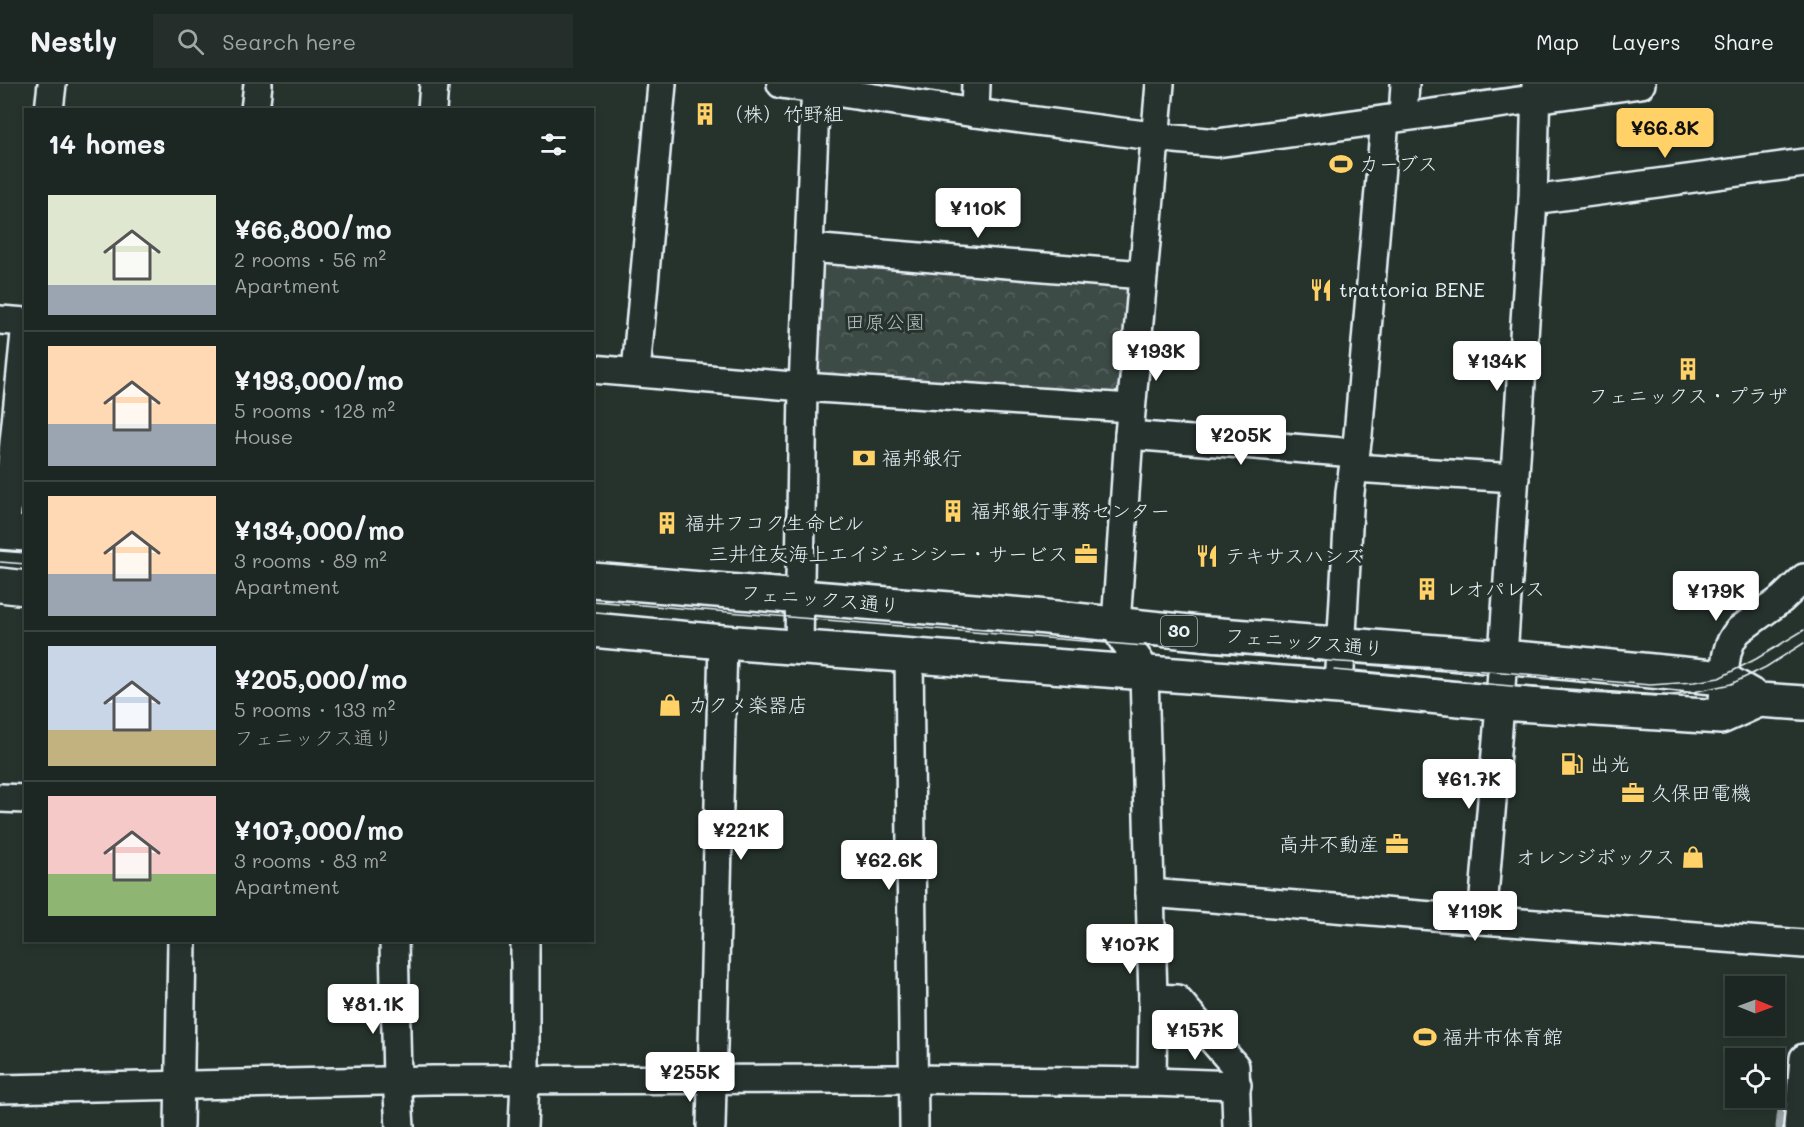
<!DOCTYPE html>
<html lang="en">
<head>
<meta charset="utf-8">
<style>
	body { margin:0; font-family:Mali,"Klee One",sans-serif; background:#252e2a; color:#f1f3f6; height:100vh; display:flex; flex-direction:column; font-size:22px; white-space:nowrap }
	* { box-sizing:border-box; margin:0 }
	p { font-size:20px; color:#a0a5a5 }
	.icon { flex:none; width:33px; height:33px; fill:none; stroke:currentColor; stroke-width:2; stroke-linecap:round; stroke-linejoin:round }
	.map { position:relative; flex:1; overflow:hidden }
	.side { position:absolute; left:24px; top:24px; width:570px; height:834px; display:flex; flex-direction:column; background:#1c2622; border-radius:0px; box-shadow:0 3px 9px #0003,0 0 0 2px #3a4340 }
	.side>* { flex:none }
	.needle { width:39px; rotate:91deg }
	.controls { position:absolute; left:1725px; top:892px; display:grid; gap:12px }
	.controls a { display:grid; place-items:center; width:60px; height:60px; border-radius:0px; background:#1c2622; box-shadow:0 3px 9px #0003,0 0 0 2px #3a4340; font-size:30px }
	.price { position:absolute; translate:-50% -51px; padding:0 14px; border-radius:6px; background:#fff; color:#222; font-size:20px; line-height:39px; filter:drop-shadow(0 2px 3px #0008) }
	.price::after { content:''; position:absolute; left:50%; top:36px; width:18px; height:14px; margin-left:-9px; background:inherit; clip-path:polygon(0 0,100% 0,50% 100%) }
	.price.selected { background:#ffd166; color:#111 }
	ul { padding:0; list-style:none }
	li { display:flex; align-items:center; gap:18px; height:150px; padding:0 24px }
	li+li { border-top:2px solid #3a4340 }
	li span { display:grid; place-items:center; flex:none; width:168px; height:120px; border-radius:0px; color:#555 }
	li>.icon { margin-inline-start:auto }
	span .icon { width:72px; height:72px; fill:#fffc; stroke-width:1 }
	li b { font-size:26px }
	h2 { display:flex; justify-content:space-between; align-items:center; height:72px; padding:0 24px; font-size:26px }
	header { display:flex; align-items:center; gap:36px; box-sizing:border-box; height:84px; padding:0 30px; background:#1c2622; border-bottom:2px solid #3a4340 }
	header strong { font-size:28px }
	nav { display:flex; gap:33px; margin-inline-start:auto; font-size:21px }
	.search { width:420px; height:54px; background:#252e2a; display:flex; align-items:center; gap:15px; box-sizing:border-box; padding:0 21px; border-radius:0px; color:#a0a5a5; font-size:22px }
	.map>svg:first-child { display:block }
</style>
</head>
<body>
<header>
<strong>Nestly</strong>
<div class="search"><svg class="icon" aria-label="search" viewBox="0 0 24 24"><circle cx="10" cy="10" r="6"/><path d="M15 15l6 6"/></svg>Search here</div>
<nav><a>Map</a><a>Layers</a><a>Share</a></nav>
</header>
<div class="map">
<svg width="1804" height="1043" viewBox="0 0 1804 1043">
	<defs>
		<pattern id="forest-crowns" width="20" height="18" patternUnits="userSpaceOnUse" patternTransform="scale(1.5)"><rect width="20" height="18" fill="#3e4b47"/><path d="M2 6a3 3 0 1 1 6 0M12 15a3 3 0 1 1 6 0" fill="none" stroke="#5a6562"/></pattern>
	</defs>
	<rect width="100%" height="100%" fill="#26332d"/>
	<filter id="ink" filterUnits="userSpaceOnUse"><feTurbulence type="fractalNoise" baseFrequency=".0167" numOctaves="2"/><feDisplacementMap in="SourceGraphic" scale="12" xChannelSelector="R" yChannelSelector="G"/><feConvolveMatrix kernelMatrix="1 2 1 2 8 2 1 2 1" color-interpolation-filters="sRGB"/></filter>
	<g filter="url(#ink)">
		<!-- forest -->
		<path fill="url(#forest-crowns)" stroke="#939ea0" stroke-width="1.5" d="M 815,170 L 1129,202 L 1119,315 L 809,295 Z"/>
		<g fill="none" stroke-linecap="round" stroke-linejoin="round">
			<!-- stream -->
			<path stroke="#98a3a5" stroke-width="7" d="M 1779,1043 L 1786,980"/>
			<!-- minor casing -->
			<g stroke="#e8f1f8" stroke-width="32">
				<g id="minor">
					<path d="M 781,0 L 975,29 L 1175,55 L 1217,59 L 1641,0"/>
					<path d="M 49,26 L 52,0"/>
					<path d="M 255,26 L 258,0"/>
					<path d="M 432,26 L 434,0"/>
					<path d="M 975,29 L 976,0"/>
					<path d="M 1403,32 L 1405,0"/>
					<path d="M 1533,116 L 1804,79"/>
					<path d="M 809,164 L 1143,191"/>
					<path d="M 0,236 L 26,238"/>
					<path d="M 592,285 L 803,303 L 1131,324"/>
					<path d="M 636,288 L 662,0"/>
					<path d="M 1129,351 L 1355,369"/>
					<path d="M 1354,384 L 1515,394"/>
					<path d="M 5,448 L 26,239"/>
					<path d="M 799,563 L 803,303 L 816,0"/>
					<path d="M 909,571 L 914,1043"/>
					<path d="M 1339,603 L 1350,408 L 1358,351 L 1385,36"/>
					<path d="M 1723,616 C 1726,592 1721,565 1739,546 L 1782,515 L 1804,494"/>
					<path d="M 0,714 L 26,715"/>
					<path d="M 1150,809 L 1482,836 L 1804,860"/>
					<path d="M 1482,836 L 1499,633 L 1533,116 L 1536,0"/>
					<path d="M 394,856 L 397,996 L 400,1043"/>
					<path d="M 1153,914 L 1177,915 L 1235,982 L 1237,1043"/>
					<path d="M 1152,998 L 1237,1001"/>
					<path d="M 0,1005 L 433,996 L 913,995 L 1152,998 L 1153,914 L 1144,589 C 1141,570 1120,562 1116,540 L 1129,351 L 1160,0"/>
					<path d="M 179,1043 L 182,856"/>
					<path d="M 523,1043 L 525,996 L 525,856"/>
					<path d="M 711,1043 L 723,558"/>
					<path d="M 1798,1043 L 1804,974"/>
				</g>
			</g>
			<!-- major casing -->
			<g stroke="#e8f1f8" stroke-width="38">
				<g id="major">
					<path d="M 0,448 L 26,450"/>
					<path d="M 592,496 L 1037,532 L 1208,550 L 1550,577 L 1713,593 L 1731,600 L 1759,616 L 1804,619"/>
					<path d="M 0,501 L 26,504"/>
					<path d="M 592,546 L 723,558 L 1339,603 L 1500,619 L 1721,633 L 1759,616"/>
				</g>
			</g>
			<!-- minor -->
			<use href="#minor" stroke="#26332d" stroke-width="27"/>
			<!-- major -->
			<use href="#major" stroke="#26332d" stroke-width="33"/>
			<!-- tram -->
			<g stroke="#e8f1f8" stroke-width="1.5">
				<path d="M 0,467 L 26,469"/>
				<path d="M 0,478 L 26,480"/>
				<path d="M 592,517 L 1341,578 L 1502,588 L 1650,601 L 1694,598 L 1719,594 L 1756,575 L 1804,546"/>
				<path d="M 1334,586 L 1590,609 L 1658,612 L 1684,610 L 1731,600 L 1766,583 L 1804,559"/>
			</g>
		</g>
	</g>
	<!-- icons -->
	<defs>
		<g id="building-bare" transform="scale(1.8)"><path d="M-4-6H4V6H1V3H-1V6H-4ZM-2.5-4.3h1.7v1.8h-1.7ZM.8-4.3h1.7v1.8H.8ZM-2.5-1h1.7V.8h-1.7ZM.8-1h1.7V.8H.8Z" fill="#ffd166" stroke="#26332d" stroke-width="2.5" paint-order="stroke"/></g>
		<g id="stadium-bare" transform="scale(1.8)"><path d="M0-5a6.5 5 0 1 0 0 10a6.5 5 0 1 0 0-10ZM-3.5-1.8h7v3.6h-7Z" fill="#ffd166" stroke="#26332d" stroke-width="2.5" paint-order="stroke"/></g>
		<g id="restaurant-bare" transform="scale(1.8)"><path d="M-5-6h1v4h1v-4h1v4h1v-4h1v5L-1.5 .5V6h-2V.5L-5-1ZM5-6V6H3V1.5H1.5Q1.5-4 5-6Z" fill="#ffd166" stroke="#26332d" stroke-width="2.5" paint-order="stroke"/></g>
		<g id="bank-bare" transform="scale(1.8)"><path d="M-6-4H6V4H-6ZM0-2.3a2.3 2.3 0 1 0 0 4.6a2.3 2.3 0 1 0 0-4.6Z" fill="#ffd166" stroke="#26332d" stroke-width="2.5" paint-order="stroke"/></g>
		<g id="office-bare" transform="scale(1.8)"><path d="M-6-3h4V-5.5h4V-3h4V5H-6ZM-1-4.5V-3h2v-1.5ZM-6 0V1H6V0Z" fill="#ffd166" stroke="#26332d" stroke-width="2.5" paint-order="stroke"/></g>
		<g id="shop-bare" transform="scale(1.8)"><path d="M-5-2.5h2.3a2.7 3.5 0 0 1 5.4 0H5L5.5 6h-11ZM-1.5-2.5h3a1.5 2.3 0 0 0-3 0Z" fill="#ffd166" stroke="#26332d" stroke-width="2.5" paint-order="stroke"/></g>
		<g id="fuel-bare" transform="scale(1.8)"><path d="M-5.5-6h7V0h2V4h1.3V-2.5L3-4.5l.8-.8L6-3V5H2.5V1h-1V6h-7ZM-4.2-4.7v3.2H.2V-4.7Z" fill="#ffd166" stroke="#26332d" stroke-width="2.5" paint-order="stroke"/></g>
	</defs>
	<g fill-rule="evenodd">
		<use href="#building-bare" x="705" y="30"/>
		<use href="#stadium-bare" x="1341" y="80"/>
		<use href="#restaurant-bare" x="1321" y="206"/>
		<use href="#building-bare" x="1688" y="285"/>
		<use href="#bank-bare" x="864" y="374"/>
		<use href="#building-bare" x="953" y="427"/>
		<use href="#building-bare" x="667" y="439"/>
		<use href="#office-bare" x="1086" y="470"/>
		<use href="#restaurant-bare" x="1207" y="472"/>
		<use href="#building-bare" x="1427" y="505"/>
		<use href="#shop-bare" x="670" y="621"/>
		<use href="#fuel-bare" x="1572" y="680"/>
		<use href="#office-bare" x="1633" y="709"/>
		<use href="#office-bare" x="1397" y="760"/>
		<use href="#shop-bare" x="1693" y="773"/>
		<use href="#stadium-bare" x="1425" y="953"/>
	</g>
	<g text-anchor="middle" stroke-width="6" stroke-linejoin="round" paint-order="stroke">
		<!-- shield labels -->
		<rect fill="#26332d" stroke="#aeb8bb" stroke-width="1.5" x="1161" y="532" width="36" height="30" rx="4.5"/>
		<g font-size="18" font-weight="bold" fill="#e8f1f8">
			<text x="1179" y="553">30</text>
		</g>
		<!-- poi labels -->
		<g font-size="20" fill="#e8f1f8" stroke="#26332d" text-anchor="start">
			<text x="723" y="37">（株）竹野組</text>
			<text x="1359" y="87">カーブス</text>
			<text x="1339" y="213">trattoria BENE</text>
			<text x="1688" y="319" text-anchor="middle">フェニックス・プラザ</text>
			<text x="882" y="381">福邦銀行</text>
			<text x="971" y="434">福邦銀行事務センター</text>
			<text x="685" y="446">福井フコク生命ビル</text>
			<text x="1068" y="477" text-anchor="end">三井住友海上エイジェンシー・サービス</text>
			<text x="1225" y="479">テキサスハンズ</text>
			<text x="1445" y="512">レオパレス</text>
			<text x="688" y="628">カクメ楽器店</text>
			<text x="1590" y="687">出光</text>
			<text x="1651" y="716">久保田電機</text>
			<text x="1379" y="767" text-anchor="end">高井不動産</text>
			<text x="1675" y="780" text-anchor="end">オレンジボックス</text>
			<text x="1443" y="960">福井市体育館</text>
		</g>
		<!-- park labels -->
		<g font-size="20" fill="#b5bfc3" stroke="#26332d">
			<text x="885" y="245">田原公園</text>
		</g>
		<!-- street labels -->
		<g font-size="20" fill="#e8f1f8" stroke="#26332d">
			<text transform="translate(820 515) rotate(5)" y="7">フェニックス通り</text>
			<text transform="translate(1304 558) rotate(5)" y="7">フェニックス通り</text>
		</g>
	</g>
</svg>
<div class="controls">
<a><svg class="needle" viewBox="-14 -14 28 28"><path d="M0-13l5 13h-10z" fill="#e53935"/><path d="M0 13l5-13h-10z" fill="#a0a5a5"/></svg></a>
<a><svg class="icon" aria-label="locate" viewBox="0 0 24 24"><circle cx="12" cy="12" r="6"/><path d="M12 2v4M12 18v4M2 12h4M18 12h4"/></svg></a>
</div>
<b class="price selected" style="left:1665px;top:75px">¥66.8K</b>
<b class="price" style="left:978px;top:155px">¥110K</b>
<b class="price" style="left:1156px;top:298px">¥193K</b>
<b class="price" style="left:1497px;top:308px">¥134K</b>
<b class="price" style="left:1241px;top:382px">¥205K</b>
<b class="price" style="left:1716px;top:538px">¥179K</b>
<b class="price" style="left:1469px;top:726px">¥61.7K</b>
<b class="price" style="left:741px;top:777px">¥221K</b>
<b class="price" style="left:889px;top:807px">¥62.6K</b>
<b class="price" style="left:1475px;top:858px">¥119K</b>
<b class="price" style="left:1130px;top:891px">¥107K</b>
<b class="price" style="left:373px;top:951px">¥81.1K</b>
<b class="price" style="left:1195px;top:977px">¥157K</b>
<b class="price" style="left:690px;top:1019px">¥255K</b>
<section class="side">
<h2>14 homes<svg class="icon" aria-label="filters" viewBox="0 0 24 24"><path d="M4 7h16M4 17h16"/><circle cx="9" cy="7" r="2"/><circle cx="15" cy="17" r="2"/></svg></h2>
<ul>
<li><span style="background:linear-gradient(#dfe7d0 75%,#9aa5b1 0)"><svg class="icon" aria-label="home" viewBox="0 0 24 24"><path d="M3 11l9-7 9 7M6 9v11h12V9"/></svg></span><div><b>¥66,800/mo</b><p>2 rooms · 56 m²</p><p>Apartment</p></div></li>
<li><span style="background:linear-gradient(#ffd9b3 65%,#9aa5b1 0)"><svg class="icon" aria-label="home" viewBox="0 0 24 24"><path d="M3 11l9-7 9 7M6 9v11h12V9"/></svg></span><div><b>¥193,000/mo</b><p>5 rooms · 128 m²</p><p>House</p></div></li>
<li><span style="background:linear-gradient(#ffd9b3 65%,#9aa5b1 0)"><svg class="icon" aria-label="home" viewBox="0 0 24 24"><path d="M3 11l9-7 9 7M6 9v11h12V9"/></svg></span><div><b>¥134,000/mo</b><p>3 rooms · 89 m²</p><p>Apartment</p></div></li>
<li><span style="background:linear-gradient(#c9d6e8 70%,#c2b280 0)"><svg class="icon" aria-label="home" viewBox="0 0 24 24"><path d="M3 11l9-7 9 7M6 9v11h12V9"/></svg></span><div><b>¥205,000/mo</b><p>5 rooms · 133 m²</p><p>フェニックス通り</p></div></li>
<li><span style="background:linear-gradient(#f6c9c9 65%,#8fb573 0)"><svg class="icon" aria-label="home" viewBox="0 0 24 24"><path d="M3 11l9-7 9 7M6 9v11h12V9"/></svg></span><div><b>¥107,000/mo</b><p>3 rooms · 83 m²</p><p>Apartment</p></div></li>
</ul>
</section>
</div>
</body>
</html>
